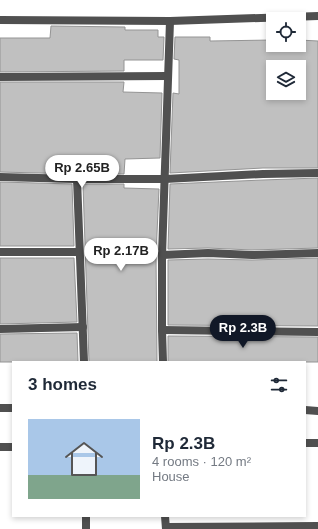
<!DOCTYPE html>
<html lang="en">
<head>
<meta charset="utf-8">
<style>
	body { margin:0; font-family:Helvetica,sans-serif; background:#f6f6f7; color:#1f2937; height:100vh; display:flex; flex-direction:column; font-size:15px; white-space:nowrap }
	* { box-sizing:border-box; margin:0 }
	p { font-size:13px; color:#747a83 }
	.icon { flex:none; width:22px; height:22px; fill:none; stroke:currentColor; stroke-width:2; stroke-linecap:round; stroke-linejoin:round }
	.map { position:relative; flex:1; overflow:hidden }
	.drawer { position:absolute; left:12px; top:361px; width:294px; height:156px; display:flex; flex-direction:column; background:#fff; border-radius:0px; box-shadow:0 2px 6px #0003 }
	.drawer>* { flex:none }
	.buttons { position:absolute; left:266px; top:12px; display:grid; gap:8px }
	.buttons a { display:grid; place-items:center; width:40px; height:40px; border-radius:0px; background:#fff; box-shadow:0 2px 6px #0003; font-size:20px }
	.price { position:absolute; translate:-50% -34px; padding:0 9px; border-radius:14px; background:#fff; color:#222; font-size:13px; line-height:26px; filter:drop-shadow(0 1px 2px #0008) }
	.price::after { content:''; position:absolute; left:50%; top:24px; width:12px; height:9px; margin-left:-6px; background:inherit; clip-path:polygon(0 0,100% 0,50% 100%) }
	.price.current { background:#111827; color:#fff }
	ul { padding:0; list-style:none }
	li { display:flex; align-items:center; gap:12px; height:100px; padding:0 16px }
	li+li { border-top:1px solid #e0e1e3 }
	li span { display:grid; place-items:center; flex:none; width:112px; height:80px; border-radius:0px; color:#555 }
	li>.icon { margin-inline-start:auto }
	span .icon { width:48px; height:48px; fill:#fffc; stroke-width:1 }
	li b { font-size:17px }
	h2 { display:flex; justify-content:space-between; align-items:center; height:48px; padding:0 16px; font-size:17px }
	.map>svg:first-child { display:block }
</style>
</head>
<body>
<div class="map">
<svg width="318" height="529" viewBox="0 0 318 529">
	<rect width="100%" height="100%" fill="#fff"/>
	<!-- building -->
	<g fill="#c0c0c0" stroke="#949494" fill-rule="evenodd">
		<path d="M 51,26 L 125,27 L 125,30 L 158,30 L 158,37 L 164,37 L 163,60 L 124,60 L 124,71 L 0,72 L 0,38 L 50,38 Z"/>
		<path d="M 175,37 L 210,37 L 210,41 L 273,40 L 273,45 L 299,45 L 299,40 L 318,41 L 318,168 L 263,168 L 170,173 L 173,93 L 179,94 L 179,60 L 174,59 ZM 273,67 L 299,67 L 299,93 L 273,93 Z"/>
		<path d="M 0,82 L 124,82 L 123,92 L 162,93 L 160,158 L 125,159 L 124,174 L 77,174 L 0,172 Z"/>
		<path d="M 318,178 L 318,248 L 252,250 L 208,248 L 168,249 L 170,184 L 263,180 Z"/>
		<path d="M 0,182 L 72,184 L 74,246 L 0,246 Z"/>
		<path d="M 83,184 L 124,184 L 124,188 L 159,189 L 156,255 L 157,362 L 89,362 Z"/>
		<path d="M 0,258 L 74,258 L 77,322 L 0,324 Z"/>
		<path d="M 318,258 L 318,326 L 168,325 L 168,260 L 208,259 L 252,260 Z"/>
		<path d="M 77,333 L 78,362 L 0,362 L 0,334 Z"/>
		<path d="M 168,336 L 318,337 L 318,362 L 168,362 Z"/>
	</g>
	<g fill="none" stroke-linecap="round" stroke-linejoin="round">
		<!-- street -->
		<g stroke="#505050" stroke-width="8">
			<path d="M 0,20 L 170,21 L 318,16"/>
			<path d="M 0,77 L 168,76"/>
			<path d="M 0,177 L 77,179 L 165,179 L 263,174 L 318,173"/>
			<path d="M 77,179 L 84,362"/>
			<path d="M 0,252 L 79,252"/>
			<path d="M 162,255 L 208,253 L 252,255 L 318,253"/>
			<path d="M 0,329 L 83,327"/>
			<path d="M 162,330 L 318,332"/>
			<path d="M 163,362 L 162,330 L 162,255 L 170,21"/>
			<path d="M 0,408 L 13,408"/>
			<path d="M 305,410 L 318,411"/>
			<path d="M 305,443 L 318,443"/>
			<path d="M 0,447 L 13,447"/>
			<path d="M 165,516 L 166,529"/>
			<path d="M 166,527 L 318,526"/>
			<path d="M 86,529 L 86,516"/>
		</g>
	</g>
</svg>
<div class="buttons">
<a><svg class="icon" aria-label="locate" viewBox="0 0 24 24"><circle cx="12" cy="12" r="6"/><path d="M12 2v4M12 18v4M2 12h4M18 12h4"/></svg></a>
<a><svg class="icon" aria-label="layers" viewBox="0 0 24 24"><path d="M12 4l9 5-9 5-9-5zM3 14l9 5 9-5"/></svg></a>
</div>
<b class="price" style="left:82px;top:189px">Rp 2.65B</b>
<b class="price" style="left:121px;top:272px">Rp 2.17B</b>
<b class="price current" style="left:243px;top:349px">Rp 2.3B</b>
<section class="drawer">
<h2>3 homes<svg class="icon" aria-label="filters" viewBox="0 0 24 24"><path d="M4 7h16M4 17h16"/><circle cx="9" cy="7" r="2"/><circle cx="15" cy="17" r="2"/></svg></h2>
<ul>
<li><span style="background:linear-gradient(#a9c7e8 70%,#7fa58c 0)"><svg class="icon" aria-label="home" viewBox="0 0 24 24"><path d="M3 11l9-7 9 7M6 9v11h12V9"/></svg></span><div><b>Rp 2.3B</b><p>4 rooms · 120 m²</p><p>House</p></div></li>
</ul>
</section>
</div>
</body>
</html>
